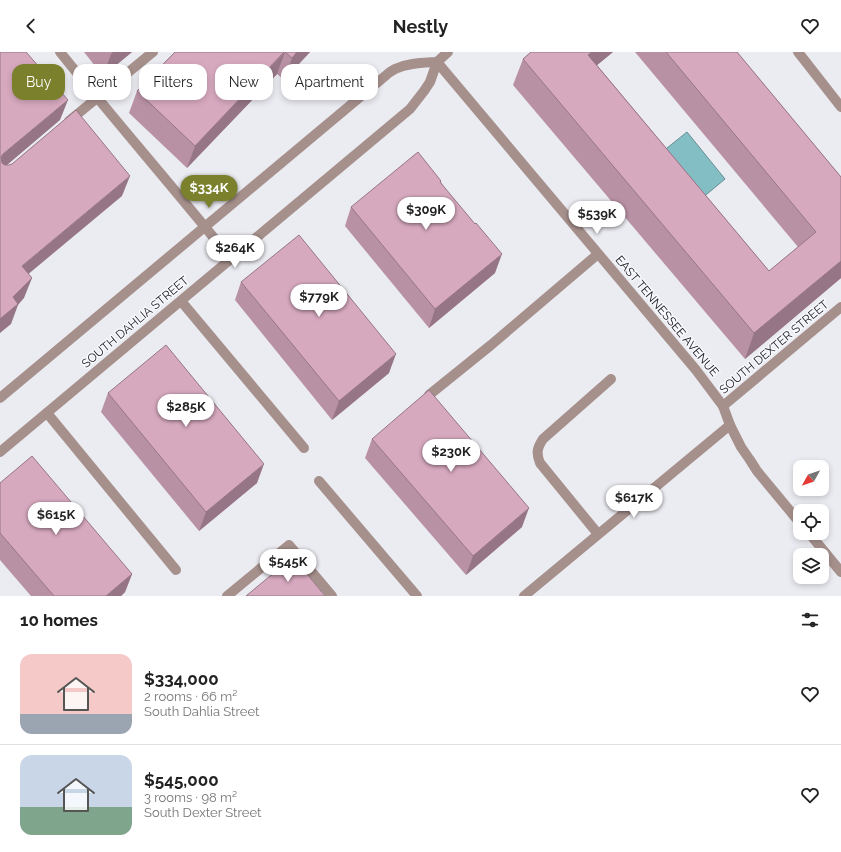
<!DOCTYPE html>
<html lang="en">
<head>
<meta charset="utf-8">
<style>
	body { margin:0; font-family:Raleway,sans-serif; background:#f2f2f2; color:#222; height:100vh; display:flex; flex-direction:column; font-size:15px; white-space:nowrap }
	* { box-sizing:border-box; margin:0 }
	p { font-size:13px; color:#767676 }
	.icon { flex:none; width:22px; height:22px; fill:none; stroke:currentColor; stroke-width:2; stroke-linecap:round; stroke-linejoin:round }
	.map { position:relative; height:544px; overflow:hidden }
	.drawer { display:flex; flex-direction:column; background:#fff; flex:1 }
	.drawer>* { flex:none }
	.top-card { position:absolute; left:12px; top:12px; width:400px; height:36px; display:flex; gap:8px }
	.needle { width:26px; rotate:230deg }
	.buttons { position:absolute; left:793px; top:408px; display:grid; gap:8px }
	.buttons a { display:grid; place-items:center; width:36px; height:36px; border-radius:8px; background:#fff; box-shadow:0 2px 6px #0003; font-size:20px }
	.price { position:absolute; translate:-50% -34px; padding:0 9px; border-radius:14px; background:#fff; color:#222; font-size:13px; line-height:26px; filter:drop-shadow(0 1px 2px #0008) }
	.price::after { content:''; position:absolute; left:50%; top:24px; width:12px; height:9px; margin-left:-6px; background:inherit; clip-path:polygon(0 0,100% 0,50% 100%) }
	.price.on { background:#7a802b; color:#fff }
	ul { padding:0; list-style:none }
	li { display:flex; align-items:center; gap:12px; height:100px; padding:0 20px }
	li+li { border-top:1px solid #e0e0e0 }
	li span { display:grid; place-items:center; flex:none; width:112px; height:80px; border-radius:12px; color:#555 }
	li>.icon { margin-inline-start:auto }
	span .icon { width:48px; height:48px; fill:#fffc; stroke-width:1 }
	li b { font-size:17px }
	h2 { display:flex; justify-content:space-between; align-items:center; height:48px; padding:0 20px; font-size:17px }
	.tag { padding:0 14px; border-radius:12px; background:#fff; box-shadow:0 2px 6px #0003; font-size:14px; line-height:36px }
	.tag.on { background:#7a802b; color:#fff }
	header { display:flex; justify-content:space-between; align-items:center; height:52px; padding:0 20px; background:#fff; font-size:18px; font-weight:700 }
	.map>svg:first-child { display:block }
</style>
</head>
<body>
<header><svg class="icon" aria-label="back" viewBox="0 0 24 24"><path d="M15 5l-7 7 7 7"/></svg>Nestly<svg class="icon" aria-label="heart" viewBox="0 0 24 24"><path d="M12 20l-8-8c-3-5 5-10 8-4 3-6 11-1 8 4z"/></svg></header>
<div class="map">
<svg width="841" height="544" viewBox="0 0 841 544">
	<rect width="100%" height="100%" fill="#ebebf2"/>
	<!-- water -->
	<path fill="#84bec5" stroke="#668f94" d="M 687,80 L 725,127 L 701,147 L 662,100 Z"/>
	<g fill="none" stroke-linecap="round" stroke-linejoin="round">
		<!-- minor -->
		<g stroke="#a6908c" stroke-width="10">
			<path d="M 60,0 C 116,70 175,137 231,207"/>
			<path d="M 798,0 L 841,55"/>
			<path d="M 437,10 L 696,318 L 723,354 L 730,373 L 741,395 L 750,408 L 757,419 L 800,471"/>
			<path d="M 69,69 L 153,0"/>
			<path d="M 181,249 L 304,396"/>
			<path d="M 429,343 L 491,293 L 598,202"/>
			<path d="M 0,346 L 384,25 C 387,22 391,19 395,17 C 408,11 422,11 437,10"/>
			<path d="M 723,354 L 841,255"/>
			<path d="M 47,361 L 176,518"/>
			<path d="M 0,400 L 410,57 L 424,39 L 430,30 L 437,10 L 448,0"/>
			<path d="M 319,429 L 417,544"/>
			<path d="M 809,481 L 841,520"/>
			<path d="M 598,482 L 540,411 C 536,401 537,396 543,387 L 611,327"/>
			<path d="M 227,544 L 289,493 L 332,544"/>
			<path d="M 524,544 L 730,373"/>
		</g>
	</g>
	<!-- wall -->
	<g fill="#b991a4">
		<path d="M 84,0 L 132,0 L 103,24 Z"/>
		<path d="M 175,0 L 310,0 L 284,28 L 277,22 L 187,116 L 129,61 L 137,39 Z"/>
		<path d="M 531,0 L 613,0 L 597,13 L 769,219 L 798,195 L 635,0 L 737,0 L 841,125 L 841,226 L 745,307 L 513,33 L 523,7 Z"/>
		<path d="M 441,130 L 495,221 L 429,276 L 345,174 L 351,155 Z"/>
		<path d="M 241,230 L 389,321 L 332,368 L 235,248 Z"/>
		<path d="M 108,341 L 257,431 L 199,479 L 101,360 Z"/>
		<path d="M 372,387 L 522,475 L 466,523 L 365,406 Z"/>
		<path d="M 0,431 L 132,522 L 125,540 L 121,544 L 31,544 L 0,508 Z"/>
	</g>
	<!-- shaded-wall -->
	<g fill="#967686">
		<path d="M 113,0 L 132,0 L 103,24 L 111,2 Z"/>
		<path d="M 285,0 L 277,22 L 187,116 L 195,94 Z"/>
		<path d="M 297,0 L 310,0 L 284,28 L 292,6 Z"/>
		<path d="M 592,0 L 613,0 L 579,28 L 588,3 Z"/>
		<path d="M 68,48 L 60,68 L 0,119 L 1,105 L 3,102 Z"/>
		<path d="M 130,124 L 122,144 L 14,234 L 22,214 Z"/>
		<path d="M 502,202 L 495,221 L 429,276 L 435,257 Z"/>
		<path d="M 841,209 L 841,226 L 745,307 L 754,281 Z"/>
		<path d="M 32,226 L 24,246 L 18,253 L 11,272 L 0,281 L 0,267 L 13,245 Z"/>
		<path d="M 396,302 L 389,321 L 332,368 L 339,349 Z"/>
		<path d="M 264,412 L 257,431 L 199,479 L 206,460 Z"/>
		<path d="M 529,456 L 522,475 L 466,523 L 473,504 Z"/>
		<path d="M 132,522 L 125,540 L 121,544 L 106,544 Z"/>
	</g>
	<!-- building -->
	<g fill="#d7a9bf" stroke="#967686">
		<path d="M 0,0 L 26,0 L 68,48 L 3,102 L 1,105 L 2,111 L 5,113 L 9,113 L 12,112 L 76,58 L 130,124 L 22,214 L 32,226 L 13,245 L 18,252 L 0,267 Z"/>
		<path d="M 175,0 L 284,0 L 195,94 L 137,39 Z"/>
		<path d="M 285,0 L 297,0 L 292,6 Z"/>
		<path d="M 531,0 L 592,0 L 588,3 L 769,219 L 816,180 L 666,0 L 737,0 L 841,125 L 841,209 L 754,281 L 523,7 Z"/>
		<path d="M 418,100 L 441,129 L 440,130 L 475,172 L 476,171 L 502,202 L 435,257 L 351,155 Z"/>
		<path d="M 299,183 L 396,302 L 339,349 L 241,230 Z"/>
		<path d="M 166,293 L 264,412 L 206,460 L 108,341 Z"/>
		<path d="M 429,338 L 529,456 L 473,504 L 372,387 Z"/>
		<path d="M 32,404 L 132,522 L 106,544 L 54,544 L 0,481 L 0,431 Z"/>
		<path d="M 293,505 L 325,544 L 246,544 Z"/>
	</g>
	<g text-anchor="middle" stroke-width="3" stroke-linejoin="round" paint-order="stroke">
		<!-- street labels -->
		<g font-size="12" fill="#202023" stroke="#f8f8ff">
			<text transform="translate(667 264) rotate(50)" y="4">EAST TENNESSEE AVENUE</text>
			<text transform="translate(135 270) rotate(-40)" y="4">SOUTH DAHLIA STREET</text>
			<text transform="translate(774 295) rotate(-40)" y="4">SOUTH DEXTER STREET</text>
		</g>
	</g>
</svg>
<div class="buttons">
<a><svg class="needle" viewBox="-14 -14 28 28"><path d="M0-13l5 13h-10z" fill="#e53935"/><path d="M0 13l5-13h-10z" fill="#767676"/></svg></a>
<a><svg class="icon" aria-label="locate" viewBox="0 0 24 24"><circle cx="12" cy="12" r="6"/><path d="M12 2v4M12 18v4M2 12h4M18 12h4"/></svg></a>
<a><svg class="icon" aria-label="layers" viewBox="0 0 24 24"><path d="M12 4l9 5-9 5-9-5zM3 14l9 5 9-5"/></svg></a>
</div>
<b class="price on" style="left:209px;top:157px">$334K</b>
<b class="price" style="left:426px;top:179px">$309K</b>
<b class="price" style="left:597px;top:183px">$539K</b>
<b class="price" style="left:235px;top:217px">$264K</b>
<b class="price" style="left:319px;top:266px">$779K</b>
<b class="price" style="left:186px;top:376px">$285K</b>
<b class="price" style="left:451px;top:421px">$230K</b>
<b class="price" style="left:634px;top:467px">$617K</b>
<b class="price" style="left:56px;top:484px">$615K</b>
<b class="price" style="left:288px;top:531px">$545K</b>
<div class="top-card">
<a class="tag on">Buy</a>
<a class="tag">Rent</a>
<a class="tag">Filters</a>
<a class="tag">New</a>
<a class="tag">Apartment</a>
</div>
</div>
<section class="drawer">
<h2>10 homes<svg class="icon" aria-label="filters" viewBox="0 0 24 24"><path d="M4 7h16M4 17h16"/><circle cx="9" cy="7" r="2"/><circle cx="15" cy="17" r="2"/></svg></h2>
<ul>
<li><span style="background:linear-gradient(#f6c9c9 75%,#9aa5b1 0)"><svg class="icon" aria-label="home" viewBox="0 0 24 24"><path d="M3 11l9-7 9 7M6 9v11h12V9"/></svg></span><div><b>$334,000</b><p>2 rooms · 66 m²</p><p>South Dahlia Street</p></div><svg class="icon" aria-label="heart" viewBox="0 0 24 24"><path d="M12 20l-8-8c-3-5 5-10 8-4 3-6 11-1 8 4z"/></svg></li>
<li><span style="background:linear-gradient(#c9d6e8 65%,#7fa58c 0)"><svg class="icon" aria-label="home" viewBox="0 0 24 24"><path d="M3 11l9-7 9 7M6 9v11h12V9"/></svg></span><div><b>$545,000</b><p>3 rooms · 98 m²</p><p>South Dexter Street</p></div><svg class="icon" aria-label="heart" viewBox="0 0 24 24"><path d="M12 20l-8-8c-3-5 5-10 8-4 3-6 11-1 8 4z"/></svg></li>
</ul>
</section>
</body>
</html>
